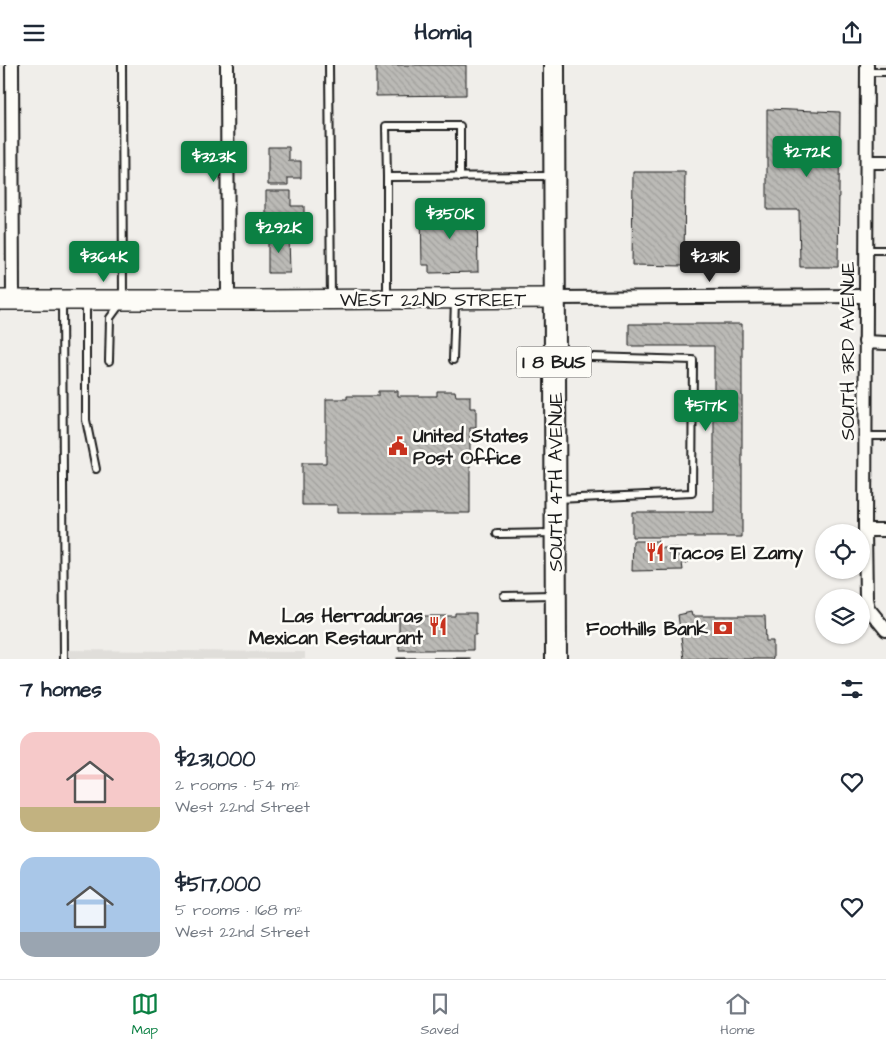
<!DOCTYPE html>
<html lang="en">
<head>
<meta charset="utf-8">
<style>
	body { margin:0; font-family:"Architects Daughter",sans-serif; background:#f2f2f3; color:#1f2937; height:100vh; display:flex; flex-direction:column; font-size:19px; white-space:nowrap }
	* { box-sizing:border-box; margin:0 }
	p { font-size:16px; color:#747a83 }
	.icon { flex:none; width:28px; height:28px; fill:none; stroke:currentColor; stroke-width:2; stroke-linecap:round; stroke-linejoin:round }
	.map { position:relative; height:594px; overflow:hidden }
	.sheet { display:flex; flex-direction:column; background:#fff; flex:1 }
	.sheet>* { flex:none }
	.tools { position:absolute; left:815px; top:459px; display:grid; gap:10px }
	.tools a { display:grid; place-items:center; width:55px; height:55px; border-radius:50%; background:#fff; box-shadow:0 1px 4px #0004; font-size:25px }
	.price { position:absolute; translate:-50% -42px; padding:0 11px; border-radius:5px; background:#0b8043; color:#fff; font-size:16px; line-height:32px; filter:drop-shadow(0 1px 2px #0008) }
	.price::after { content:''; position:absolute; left:50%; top:30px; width:15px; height:11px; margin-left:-8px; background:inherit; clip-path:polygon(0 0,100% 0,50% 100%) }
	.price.active { background:#222; color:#fff }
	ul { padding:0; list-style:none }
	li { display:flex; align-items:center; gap:15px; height:125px; padding:0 20px }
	li span { display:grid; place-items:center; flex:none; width:140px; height:100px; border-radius:15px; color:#555 }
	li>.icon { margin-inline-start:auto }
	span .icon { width:60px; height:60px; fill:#fffc; stroke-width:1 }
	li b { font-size:21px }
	h2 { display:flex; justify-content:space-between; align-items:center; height:60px; padding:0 20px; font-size:21px }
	header { display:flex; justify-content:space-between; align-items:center; height:65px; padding:0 20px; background:#fff; font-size:22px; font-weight:800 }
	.tab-bar { display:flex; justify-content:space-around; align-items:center; height:70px; border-top:1px solid #e0e1e3; background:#fff; font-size:14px; color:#747a83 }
	.tab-bar a { display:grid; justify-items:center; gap:2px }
	.tab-bar .active { color:#0b8043 }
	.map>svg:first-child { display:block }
</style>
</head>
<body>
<header><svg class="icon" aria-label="menu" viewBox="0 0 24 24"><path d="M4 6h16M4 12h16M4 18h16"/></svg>Homiq<svg class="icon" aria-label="share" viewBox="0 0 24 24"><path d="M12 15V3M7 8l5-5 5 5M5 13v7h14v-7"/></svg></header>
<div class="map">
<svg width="886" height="594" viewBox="0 0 886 594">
	<defs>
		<pattern id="building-back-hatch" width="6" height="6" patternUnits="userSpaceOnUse" patternTransform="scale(1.25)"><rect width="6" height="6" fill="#bbbab6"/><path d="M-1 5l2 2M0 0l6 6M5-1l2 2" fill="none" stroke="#a09f9c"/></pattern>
	</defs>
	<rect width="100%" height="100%" fill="#f0eeea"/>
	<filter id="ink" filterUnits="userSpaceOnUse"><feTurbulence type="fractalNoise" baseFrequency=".02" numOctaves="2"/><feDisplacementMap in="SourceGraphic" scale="10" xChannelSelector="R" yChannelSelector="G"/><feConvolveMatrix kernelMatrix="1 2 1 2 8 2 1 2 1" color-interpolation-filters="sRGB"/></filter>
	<g filter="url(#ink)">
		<!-- built -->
		<path fill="#e0deda" d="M 64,585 L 305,587 L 305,594 L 64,594 Z"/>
		<!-- building -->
		<g fill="url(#building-back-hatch)" stroke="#1c1c1c">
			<path d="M 376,0 L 466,0 L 466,30 L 376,31 Z"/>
			<path d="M 767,44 L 840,47 L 838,202 L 800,202 L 799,145 L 767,145 Z"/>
			<path d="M 268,82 L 289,82 L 289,96 L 301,96 L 301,113 L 288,113 L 288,120 L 268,120 Z"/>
			<path d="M 633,107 L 685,107 L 684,201 L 632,200 Z"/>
			<path d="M 266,126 L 291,126 L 291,141 L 304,141 L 304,164 L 266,165 Z"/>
			<path d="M 477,140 L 478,207 L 429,208 L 429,200 L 422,200 L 421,145 L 449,145 L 449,141 Z"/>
			<path d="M 268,169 L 289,169 L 290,208 L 268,208 Z"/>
			<path d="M 629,259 L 742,259 L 742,472 L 632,472 L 632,447 L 714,447 L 714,281 L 629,281 Z"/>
			<path d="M 378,326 L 398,326 L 398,331 L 437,331 L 437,326 L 455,326 L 456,331 L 470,331 L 470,343 L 476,343 L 476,363 L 470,363 L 470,448 L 337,448 L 337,440 L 302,440 L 302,398 L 326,398 L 326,334 L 347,334 L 347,331 L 378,331 Z"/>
			<path d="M 633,476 L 658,476 L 658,483 L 677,483 L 677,491 L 687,492 L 687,498 L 682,498 L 683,505 L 632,506 Z"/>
			<path d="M 691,547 L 692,551 L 765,551 L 766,576 L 773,576 L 773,594 L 684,594 L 678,550 Z"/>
			<path d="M 455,548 L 476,548 L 476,570 L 473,570 L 473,585 L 399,585 L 399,551 L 455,551 Z"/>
			<rect x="397" y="593" width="73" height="1"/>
		</g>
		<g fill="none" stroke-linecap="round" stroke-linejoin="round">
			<!-- lane casing -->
			<g stroke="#1c1c1c" stroke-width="10">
				<g id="lane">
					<path d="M 329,0 L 331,234"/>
					<path d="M 867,7 L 886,7"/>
					<path d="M 387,112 L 386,61 L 460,61 L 460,112"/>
					<path d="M 866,185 L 886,185"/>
					<path d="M 387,233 L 387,112 L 551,111"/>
					<path d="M 62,236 L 64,594"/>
					<path d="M 86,236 L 86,355 L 96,404"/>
					<path d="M 453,295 L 455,236"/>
					<path d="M 109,296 L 110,253 L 123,235 L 122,0"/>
					<path d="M 865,371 L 886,371"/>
					<path d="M 557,434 L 692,428 L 693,295 L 558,291"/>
					<path d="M 497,469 L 553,468"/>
					<path d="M 504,531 L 553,530"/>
				</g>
			</g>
			<!-- street casing -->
			<g stroke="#1c1c1c" stroke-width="16">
				<g id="street">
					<path d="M 12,0 L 13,234"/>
					<path d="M 227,0 L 228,235"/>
					<path d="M 867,0 L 865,465 L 866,534 L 868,543 L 886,565"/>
					<path d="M 867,97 L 886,97"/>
					<path d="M 555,233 L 865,231"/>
					<path d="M 865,277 L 886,278"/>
					<path d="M 865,465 L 886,465"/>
				</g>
			</g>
			<!-- secondary casing -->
			<g stroke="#1c1c1c" stroke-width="22">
				<path id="secondary" d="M 0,235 L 259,235 L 555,233"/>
			</g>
			<!-- primary casing -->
			<g stroke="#1c1c1c" stroke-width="24">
				<path id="primary" d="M 554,0 L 556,594"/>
			</g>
			<!-- lane -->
			<use href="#lane" stroke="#fdfcf7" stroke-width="6"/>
			<!-- street -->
			<use href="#street" stroke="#fdfcf7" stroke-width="12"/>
			<!-- secondary -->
			<use href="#secondary" stroke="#fdfcf7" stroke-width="19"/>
			<!-- primary -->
			<use href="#primary" stroke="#fdfcf7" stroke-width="20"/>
		</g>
	</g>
	<!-- icons -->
	<defs>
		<g id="civic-bare" transform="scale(1.5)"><path d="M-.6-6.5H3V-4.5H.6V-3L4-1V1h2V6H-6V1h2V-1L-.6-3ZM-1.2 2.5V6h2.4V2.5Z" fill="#c8321e" stroke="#fdfcf7" stroke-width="2.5" paint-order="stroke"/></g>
		<g id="restaurant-bare" transform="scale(1.5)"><path d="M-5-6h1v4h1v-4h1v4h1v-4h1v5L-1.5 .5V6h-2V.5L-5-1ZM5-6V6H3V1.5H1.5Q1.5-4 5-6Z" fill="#c8321e" stroke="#fdfcf7" stroke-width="2.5" paint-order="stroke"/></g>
		<g id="bank-bare" transform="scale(1.5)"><path d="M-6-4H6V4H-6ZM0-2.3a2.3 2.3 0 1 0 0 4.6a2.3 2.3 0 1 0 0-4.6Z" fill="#c8321e" stroke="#fdfcf7" stroke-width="2.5" paint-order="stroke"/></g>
	</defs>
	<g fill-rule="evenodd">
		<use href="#civic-bare" x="398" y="381"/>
		<use href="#restaurant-bare" x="655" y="487"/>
		<use href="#restaurant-bare" x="438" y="561"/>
		<use href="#bank-bare" x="723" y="563"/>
	</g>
	<g text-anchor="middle" stroke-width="5" stroke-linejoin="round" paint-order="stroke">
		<!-- shield labels -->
		<rect fill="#fdfcf7" stroke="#605f5e" stroke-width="1" x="516.5" y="281.5" width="75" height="31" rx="4"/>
		<g font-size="18" font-weight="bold" fill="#1c1c1c">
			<text x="554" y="303">I 8 BUS</text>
		</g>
		<!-- street labels -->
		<g font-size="19" fill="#1c1c1c" stroke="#fdfcf7">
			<text x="433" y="241">WEST 22ND STREET</text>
			<text transform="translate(847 286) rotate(-90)" y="7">SOUTH 3RD AVENUE</text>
			<text transform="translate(555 417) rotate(-90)" y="7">SOUTH 4TH AVENUE</text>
		</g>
		<!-- poi labels -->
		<g font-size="19" font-weight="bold" fill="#1c1c1c" stroke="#fdfcf7" text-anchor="start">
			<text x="413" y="377">United States<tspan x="413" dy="22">Post Office</tspan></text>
			<text x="670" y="494">Tacos El Zamy</text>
			<text x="423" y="557" text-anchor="end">Las Herraduras<tspan x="423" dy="22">Mexican Restaurant</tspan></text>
			<text x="708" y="570" text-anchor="end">Foothills Bank</text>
		</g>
	</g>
</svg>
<div class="tools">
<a><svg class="icon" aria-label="locate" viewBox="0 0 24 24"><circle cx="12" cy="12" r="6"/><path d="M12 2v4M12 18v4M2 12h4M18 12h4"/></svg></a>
<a><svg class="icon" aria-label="layers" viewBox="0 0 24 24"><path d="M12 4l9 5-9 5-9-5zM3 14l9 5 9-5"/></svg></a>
</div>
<b class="price" style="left:807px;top:113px">$272K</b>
<b class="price" style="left:214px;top:118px">$323K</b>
<b class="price" style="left:450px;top:175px">$350K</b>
<b class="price" style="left:279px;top:189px">$292K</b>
<b class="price" style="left:104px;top:218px">$364K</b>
<b class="price active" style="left:710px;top:218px">$231K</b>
<b class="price" style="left:706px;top:367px">$517K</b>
</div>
<section class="sheet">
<h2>7 homes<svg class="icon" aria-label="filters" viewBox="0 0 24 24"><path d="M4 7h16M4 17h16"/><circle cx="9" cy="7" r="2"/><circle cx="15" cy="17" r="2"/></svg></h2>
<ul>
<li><span style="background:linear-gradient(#f6c9c9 75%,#c2b280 0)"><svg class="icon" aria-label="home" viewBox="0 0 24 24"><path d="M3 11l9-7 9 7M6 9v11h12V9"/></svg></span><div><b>$231,000</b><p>2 rooms · 54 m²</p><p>West 22nd Street</p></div><svg class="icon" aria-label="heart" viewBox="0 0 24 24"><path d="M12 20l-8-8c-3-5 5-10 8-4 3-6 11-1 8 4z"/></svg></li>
<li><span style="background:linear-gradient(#a9c7e8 75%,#9aa5b1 0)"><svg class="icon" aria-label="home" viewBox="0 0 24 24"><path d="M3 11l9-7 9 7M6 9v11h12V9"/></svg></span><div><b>$517,000</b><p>5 rooms · 168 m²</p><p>West 22nd Street</p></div><svg class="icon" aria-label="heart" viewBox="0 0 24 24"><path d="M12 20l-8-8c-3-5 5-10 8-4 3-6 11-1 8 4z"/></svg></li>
</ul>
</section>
<nav class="tab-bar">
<a class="active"><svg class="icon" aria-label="map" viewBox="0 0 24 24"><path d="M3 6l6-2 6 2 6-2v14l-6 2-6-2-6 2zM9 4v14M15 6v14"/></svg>Map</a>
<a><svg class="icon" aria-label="saved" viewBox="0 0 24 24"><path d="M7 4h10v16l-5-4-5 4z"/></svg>Saved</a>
<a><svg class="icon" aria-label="home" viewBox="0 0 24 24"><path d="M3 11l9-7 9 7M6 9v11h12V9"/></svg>Home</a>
</nav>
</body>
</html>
